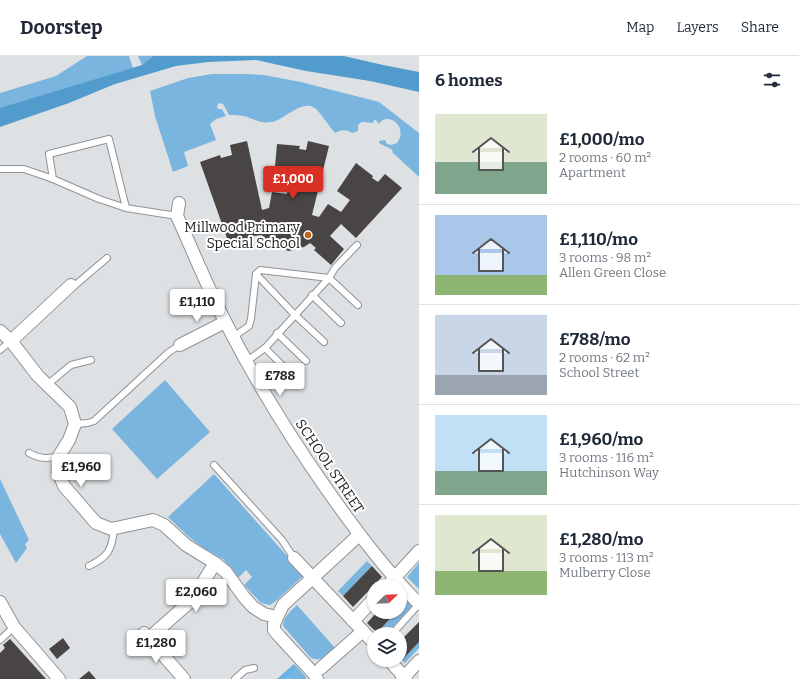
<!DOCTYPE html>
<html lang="en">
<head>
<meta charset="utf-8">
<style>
	body { margin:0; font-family:Bitter,serif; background:#f6f6f7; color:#1f2937; height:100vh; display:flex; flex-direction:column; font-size:15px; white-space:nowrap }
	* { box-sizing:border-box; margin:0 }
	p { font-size:13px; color:#747a83 }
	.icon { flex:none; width:22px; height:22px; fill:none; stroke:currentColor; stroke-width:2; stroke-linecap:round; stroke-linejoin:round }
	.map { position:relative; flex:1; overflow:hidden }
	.details { display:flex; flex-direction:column; background:#fff; width:380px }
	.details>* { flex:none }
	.needle { width:26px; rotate:67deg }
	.controls { position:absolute; left:367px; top:523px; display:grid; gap:8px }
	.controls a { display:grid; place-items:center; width:40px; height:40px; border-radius:50%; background:#fff; box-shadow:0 1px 3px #0004; font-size:20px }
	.price { position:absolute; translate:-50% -34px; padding:0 9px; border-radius:4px; background:#fff; color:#222; font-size:13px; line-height:26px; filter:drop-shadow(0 1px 2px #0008) }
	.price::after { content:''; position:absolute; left:50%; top:24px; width:12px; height:9px; margin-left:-6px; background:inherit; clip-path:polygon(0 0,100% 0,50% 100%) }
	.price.current { background:#d93025; color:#fff }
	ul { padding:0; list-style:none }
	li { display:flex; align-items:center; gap:12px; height:100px; padding:0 16px }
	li+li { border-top:1px solid #e0e1e3 }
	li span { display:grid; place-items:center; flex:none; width:112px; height:80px; border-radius:0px; color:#555 }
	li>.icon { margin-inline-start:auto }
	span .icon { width:48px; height:48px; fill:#fffc; stroke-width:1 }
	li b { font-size:17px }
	h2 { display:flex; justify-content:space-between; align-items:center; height:48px; padding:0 16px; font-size:17px }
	header { display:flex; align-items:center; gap:24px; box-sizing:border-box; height:56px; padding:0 20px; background:#fff; border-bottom:1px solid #e0e1e3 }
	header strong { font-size:19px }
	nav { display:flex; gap:22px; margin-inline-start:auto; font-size:14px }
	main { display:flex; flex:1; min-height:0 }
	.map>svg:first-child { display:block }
</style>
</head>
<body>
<header>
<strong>Doorstep</strong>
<nav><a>Map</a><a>Layers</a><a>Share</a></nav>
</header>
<main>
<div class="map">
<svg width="419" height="623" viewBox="0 0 419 623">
	<rect width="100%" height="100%" fill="#dee1e3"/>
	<!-- green -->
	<g fill="#7ab5df">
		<path d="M 87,0 L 129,0 L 133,12 L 0,53 L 0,37 L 56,20 Z"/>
		<path d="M 138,0 L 153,0 L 142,9 Z"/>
		<path d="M 212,18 L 245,18 L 264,19 L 301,26 L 379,46 L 419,77 L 419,121 L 392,96 L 393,94 L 379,87 L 379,85 L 385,84 L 387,88 L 391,89 L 397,87 C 409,70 387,55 379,68 L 376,64 L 374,64 L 373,67 C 366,67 363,64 358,69 L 358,75 L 352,77 C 346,73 341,74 335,77 C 329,70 324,62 318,55 C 304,39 286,64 271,66 C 261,68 254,63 244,60 C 239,59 234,59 229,59 L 223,48 L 219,47 L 217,50 L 218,53 L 222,53 L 226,60 L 216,63 L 210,68 L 216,84 L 184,96 L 188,110 L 173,116 L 155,60 L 150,35 L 188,22 Z"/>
		<path d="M 165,324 L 210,376 L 157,423 L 112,373 Z"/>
		<path d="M 214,418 L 304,519 L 277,544 L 270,549 L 261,547 L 244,529 L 252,521 L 246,514 L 238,522 L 223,503 L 202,491 L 189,481 L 168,461 Z"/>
		<path d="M 0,423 L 29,484 L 25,488 L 27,492 L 16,507 L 0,478 Z"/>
		<path d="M 367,505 L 372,510 L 343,540 L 338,535 Z"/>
		<path d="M 419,507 L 419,533 L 407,521 Z"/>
		<path d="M 400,539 L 412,550 L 386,578 L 378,578 L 377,577 L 396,556 L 400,556 L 401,551 Z"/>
		<path d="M 297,549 L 336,593 C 328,599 321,606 311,602 L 283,570 C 283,561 291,555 297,549 Z"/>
		<path d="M 419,586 L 419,592 L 405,607 L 402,604 Z"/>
		<path d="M 298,612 L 306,621 L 306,623 L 286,623 Z"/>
	</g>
	<!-- forest -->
	<path fill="#69b2e5" d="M 294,608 L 298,612 L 286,623 L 277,623 Z"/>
	<!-- water -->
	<path fill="#529bcd" d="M 153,0 L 344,0 L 383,9 L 419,16 L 419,36 L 370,25 L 306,15 L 256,4 L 208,6 L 176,10 L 115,28 L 69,47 L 0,71 L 0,52 L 142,9 Z"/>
	<!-- building -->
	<g fill="#484544">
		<path d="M 247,85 L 262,154 L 269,152 L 272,136 L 287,138 L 289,124 L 274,122 L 277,88 L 300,90 L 299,93 L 306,94 L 308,85 L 329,90 L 312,159 L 319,161 L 328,148 L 341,156 L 350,144 L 337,135 L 356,107 L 373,120 L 372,122 L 378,126 L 385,118 L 402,132 L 356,182 L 341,168 L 330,180 L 344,193 L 331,209 L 314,194 L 316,192 L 310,187 L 304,191 L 289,195 L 275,191 L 266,185 L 262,179 L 253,180 L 252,188 L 228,185 L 200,106 L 220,99 L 221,102 L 232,99 L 230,89 Z"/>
		<path d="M 372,510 L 382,521 L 353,551 L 343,540 Z"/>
		<path d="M 377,556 L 396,556 L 377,577 L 367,567 Z"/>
		<path d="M 419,566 L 419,586 L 402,604 L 400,602 L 400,585 Z"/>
		<path d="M 63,582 L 70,592 L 57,603 L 49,593 Z"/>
		<path d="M 10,583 L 46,623 L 0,623 L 0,597 L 5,592 L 3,589 Z"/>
		<path d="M 89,615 L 96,623 L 79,623 Z"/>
	</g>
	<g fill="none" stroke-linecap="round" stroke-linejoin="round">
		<!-- service casing -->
		<g stroke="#909295" stroke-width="8">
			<g id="service">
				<path d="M 0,113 L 24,113 L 53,123 L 99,143 L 126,152 L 177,160"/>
				<path d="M 53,123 L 49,98 L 109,83 L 126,152"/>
				<path d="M 256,218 L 294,258 L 324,286"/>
				<path d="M 73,231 L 107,202"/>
				<path d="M 312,239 L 341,267"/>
				<path d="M 277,277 L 306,305"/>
				<path d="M 233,281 L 249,270 L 251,263 L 256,218 L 260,214 L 329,222 L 335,212 L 357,189"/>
				<path d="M 265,292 L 294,321"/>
				<path d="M 0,294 L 11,285"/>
				<path d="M 247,305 L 265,292 L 329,222 L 358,249"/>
				<path d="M 47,329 L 71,309 L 91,304"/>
				<path d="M 75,368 L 88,367 L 94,365 L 169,296 L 180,289"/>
				<path d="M 29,397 C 40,403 48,403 59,400"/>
				<path d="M 214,409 L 282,484 L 294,502"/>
				<path d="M 89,510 C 108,501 112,494 114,473"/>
				<path d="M 392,578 L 419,548"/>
				<path d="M 0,584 L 14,571"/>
				<path d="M 235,623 L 245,614 L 254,612"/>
			</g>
		</g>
		<!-- minor casing -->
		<g stroke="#909295" stroke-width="14">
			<g id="minor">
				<path d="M 179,147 L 177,160 C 193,195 208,233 226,267 C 256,326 290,381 328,435 C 357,476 384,512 419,548"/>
				<path d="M 71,229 L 11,285 L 38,320 L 70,351 L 75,368 L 69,384 L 59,400 L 58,415 L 64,430 L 96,467 L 111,473 L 153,464 L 164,469 L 186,489 L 215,507 L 226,516 L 244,541 L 253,551 L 264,558 L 276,561"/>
				<path d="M 0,275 L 11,285"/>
				<path d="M 180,289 L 225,266"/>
				<path d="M 294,502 L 374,587"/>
				<path d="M 387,530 L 419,495"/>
				<path d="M 0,546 L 14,571 L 59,623"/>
				<path d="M 353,565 L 374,543"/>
				<path d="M 144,577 L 184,623"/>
				<path d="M 149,582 L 192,544 L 215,507"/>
				<path d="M 389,604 L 406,623"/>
				<path d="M 321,612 L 363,575"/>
				<path d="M 317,623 L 315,619 L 280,581 L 274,574 L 274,568 L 283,549 L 359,479"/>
				<path d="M 402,623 L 419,605"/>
			</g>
		</g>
		<!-- service -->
		<use href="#service" stroke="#fff" stroke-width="6"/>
		<!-- minor -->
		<use href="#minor" stroke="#fff" stroke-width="12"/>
	</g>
	<!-- markers -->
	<circle fill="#bf6212" stroke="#fff" stroke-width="1.5" cx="308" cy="179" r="4"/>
	<g text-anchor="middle" stroke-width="4" stroke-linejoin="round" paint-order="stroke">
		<!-- poi labels -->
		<g font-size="14" fill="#222324" stroke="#fff" text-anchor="end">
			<text x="300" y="176">Millwood Primary<tspan x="300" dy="16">Special School</tspan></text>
		</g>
		<!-- street labels -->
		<g font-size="14" fill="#222324" stroke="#fff">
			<text transform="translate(330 410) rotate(56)" y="5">SCHOOL STREET</text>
		</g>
	</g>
</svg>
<div class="controls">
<a><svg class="needle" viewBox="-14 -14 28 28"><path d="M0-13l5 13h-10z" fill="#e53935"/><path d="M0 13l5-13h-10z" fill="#747a83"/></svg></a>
<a><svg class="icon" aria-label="layers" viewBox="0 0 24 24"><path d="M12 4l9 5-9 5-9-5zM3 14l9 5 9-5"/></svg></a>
</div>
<b class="price current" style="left:293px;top:144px">£1,000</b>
<b class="price" style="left:197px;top:267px">£1,110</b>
<b class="price" style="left:280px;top:341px">£788</b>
<b class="price" style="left:81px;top:432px">£1,960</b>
<b class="price" style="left:196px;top:557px">£2,060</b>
<b class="price" style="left:156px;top:608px">£1,280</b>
</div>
<section class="details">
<h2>6 homes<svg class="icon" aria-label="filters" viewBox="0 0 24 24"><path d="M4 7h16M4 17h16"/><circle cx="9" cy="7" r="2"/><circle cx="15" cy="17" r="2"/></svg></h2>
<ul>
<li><span style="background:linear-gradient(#dfe7d0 60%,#7fa58c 0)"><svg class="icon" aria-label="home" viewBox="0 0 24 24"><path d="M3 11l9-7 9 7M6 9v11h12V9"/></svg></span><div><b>£1,000/mo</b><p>2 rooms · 60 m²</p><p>Apartment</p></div></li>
<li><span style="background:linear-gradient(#a9c7e8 75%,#8fb573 0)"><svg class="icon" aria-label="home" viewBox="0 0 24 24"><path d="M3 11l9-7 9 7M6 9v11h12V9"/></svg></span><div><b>£1,110/mo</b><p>3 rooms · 98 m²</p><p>Allen Green Close</p></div></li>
<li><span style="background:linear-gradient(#c9d6e8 75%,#9aa5b1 0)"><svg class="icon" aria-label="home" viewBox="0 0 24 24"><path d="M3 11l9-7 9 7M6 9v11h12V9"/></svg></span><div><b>£788/mo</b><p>2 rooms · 62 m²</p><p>School Street</p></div></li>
<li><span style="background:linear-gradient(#bfe0f5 70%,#7fa58c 0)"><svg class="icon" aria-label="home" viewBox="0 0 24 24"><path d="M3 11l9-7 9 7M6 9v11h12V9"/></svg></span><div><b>£1,960/mo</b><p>3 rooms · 116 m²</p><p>Hutchinson Way</p></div></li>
<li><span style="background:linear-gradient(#dfe7d0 70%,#8fb573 0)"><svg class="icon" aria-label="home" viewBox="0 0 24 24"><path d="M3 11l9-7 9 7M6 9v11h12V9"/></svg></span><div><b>£1,280/mo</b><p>3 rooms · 113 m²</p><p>Mulberry Close</p></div></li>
</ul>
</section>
</main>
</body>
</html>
